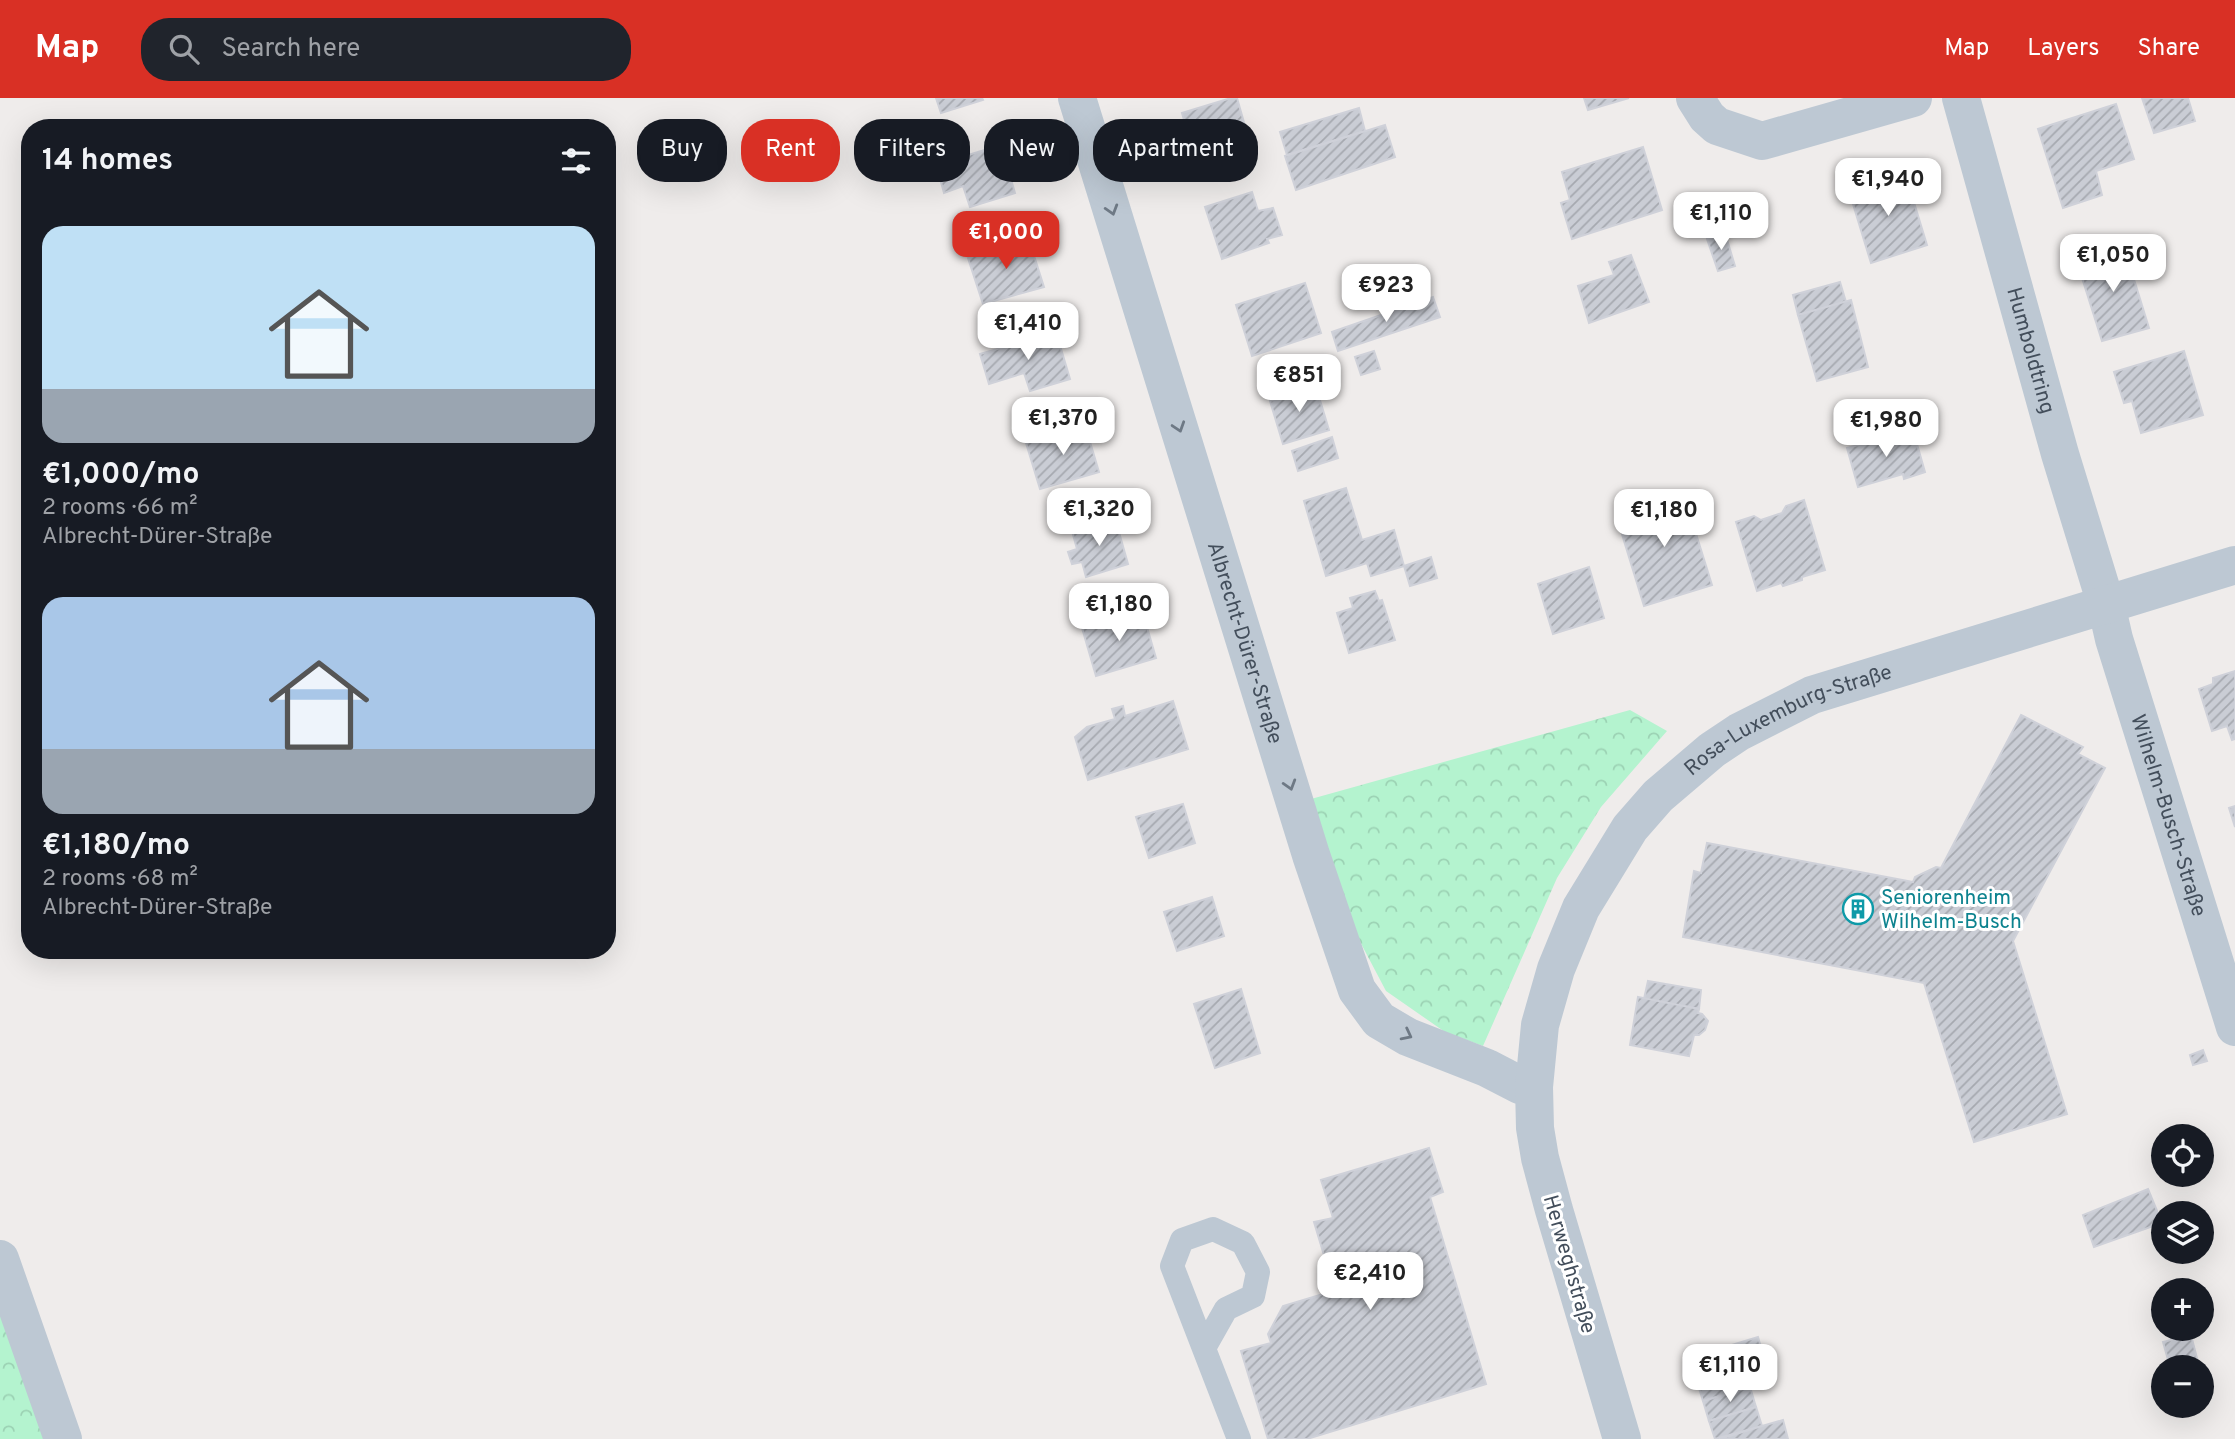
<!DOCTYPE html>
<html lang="en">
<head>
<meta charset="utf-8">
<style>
	body { margin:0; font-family:Overpass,sans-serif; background:#20242c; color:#f1f3f6; height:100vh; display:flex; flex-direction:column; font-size:26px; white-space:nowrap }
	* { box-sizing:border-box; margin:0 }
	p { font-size:23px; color:#9ea1a6 }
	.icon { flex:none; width:38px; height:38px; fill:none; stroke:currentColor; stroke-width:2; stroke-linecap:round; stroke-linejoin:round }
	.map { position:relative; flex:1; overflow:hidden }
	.sheet { position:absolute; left:21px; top:21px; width:595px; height:840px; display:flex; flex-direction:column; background:#171b24; border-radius:28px; box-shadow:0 7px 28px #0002 }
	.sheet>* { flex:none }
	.hud { position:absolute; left:637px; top:21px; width:665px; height:63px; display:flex; gap:14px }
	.fabs { position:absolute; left:2151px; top:1026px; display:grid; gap:14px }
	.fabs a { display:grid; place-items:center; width:63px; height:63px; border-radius:50%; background:#171b24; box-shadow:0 7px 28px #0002; font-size:35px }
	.price { position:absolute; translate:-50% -60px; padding:0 16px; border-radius:14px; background:#fff; color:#222; font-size:23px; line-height:46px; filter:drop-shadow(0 2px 4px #0008) }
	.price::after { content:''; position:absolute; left:50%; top:42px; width:21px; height:16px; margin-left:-10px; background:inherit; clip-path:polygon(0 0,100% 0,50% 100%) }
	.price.on { background:#d93025; color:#fff }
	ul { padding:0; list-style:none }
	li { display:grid; align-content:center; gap:14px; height:371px; padding:0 21px }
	li span { display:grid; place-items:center; height:217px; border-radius:21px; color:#555 }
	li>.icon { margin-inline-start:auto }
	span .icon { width:126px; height:126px; fill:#fffc; stroke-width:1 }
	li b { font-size:30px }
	h2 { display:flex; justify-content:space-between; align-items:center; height:84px; padding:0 21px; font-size:30px }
	.chip { padding:0 24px; border-radius:28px; background:#171b24; box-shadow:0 7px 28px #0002; font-size:24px; line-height:63px }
	.chip.on { background:#d93025; color:#fff }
	header { display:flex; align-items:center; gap:42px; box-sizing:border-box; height:98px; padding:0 35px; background:#d93025; color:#fff }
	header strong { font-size:33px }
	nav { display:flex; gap:38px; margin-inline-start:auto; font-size:24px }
	.search { width:490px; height:63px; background:#20242c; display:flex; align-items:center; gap:18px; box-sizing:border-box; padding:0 24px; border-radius:28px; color:#9ea1a6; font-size:26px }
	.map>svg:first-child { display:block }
</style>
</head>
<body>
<header>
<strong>Map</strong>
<div class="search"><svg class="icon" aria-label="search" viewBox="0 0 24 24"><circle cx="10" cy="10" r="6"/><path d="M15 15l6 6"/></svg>Search here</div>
<nav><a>Map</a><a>Layers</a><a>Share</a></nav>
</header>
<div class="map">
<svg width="2235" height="1341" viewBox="0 0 2235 1341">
	<defs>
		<pattern id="forest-crowns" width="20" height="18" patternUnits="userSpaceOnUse" patternTransform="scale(1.75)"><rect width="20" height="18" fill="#b4f3cf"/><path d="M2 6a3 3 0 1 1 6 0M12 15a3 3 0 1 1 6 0" fill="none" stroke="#9cd2b4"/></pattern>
		<pattern id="building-hatch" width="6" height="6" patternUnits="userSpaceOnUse" patternTransform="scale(1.75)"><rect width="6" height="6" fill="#cacdd5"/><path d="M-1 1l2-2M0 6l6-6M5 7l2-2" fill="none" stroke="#a6a9b0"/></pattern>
	</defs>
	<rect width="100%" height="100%" fill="#efeceb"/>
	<!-- forest -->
	<g fill="url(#forest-crowns)">
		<path d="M 1630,612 L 1667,633 L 1601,709 L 1557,780 L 1483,948 L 1445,934 L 1386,893 L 1356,836 L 1311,701 Z"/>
		<path d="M 0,1209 L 46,1341 L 0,1341 Z"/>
	</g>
	<!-- building -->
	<g fill="url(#building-hatch)" stroke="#cfd1d9" stroke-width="2">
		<path d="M 936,0 L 982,0 L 983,2 L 941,15 Z"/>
		<path d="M 1231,0 L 1237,0 L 1249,42 L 1194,58 L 1182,15 Z"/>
		<path d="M 1584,0 L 1629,0 L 1588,12 Z"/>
		<path d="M 2142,0 L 2188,0 L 2195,23 L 2154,35 Z"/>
		<path d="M 2116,6 L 2134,61 L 2096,73 L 2102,97 L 2063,110 L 2038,31 Z"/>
		<path d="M 1359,10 L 1365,33 L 1287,57 L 1280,34 Z"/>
		<path d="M 1385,27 L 1395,59 L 1296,92 L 1285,58 Z"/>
		<path d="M 1001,47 L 1015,95 L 970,109 L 963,88 L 944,95 L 937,70 L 956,65 L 955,61 Z"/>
		<path d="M 1643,49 L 1662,112 L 1572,141 L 1561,105 L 1570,102 L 1562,74 Z"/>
		<path d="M 1905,75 L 1927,147 L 1871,165 L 1849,93 Z"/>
		<path d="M 1252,94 L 1258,113 L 1273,110 L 1282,137 L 1267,141 L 1269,145 L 1222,161 L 1205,109 Z"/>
		<path d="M 1725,135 L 1735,168 L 1718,173 L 1707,141 Z"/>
		<path d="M 1028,139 L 1044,189 L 983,206 L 968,160 Z"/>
		<path d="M 2124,149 L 2149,230 L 2102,243 L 2077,164 Z"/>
		<path d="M 1631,157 L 1649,204 L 1589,225 L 1578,188 L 1614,177 L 1609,164 Z"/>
		<path d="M 1840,184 L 1846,204 L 1798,217 L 1793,197 Z"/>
		<path d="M 1305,185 L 1321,235 L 1252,258 L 1236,207 Z"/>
		<path d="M 1433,199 L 1440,219 L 1338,253 L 1332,234 Z"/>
		<path d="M 1851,202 L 1868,269 L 1817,283 L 1798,217 Z"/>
		<path d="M 1056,234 L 1070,281 L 1030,293 L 1024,275 L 989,286 L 980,256 Z"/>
		<path d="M 1374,253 L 1380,271 L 1361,277 L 1355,259 Z"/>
		<path d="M 2184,253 L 2203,317 L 2141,335 L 2132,303 L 2124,305 L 2114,274 Z"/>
		<path d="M 1298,285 L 1300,293 L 1316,289 L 1329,332 L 1283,346 L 1270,303 L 1288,297 L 1286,289 Z"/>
		<path d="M 1085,327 L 1099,374 L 1040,391 L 1026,345 Z"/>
		<path d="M 1913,332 L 1925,374 L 1904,381 L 1903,376 L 1858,389 L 1847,350 Z"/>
		<path d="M 1332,339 L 1338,360 L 1298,373 L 1292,353 Z"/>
		<path d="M 1346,390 L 1362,442 L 1394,432 L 1404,468 L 1371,478 L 1367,465 L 1326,478 L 1304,403 Z"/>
		<path d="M 1683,394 L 1712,487 L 1644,508 L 1617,420 L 1636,414 L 1635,408 Z"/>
		<path d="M 1804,402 L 1825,472 L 1802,479 L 1802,482 L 1783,488 L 1781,485 L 1757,493 L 1736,424 L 1754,418 L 1761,422 L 1782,415 L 1786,408 Z"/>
		<path d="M 1115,420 L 1128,466 L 1086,479 L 1082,464 L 1072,466 L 1068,454 L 1077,451 L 1072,433 Z"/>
		<path d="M 1431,459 L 1437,480 L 1410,488 L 1404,468 Z"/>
		<path d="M 1589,469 L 1604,520 L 1553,536 L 1538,486 Z"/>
		<path d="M 1375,493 L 1379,503 L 1382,502 L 1395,542 L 1349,555 L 1337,515 L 1353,510 L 1350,500 Z"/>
		<path d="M 1142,512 L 1156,560 L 1096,578 L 1082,530 Z"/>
		<path d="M 2235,573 L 2235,641 L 2232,642 L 2227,628 L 2212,633 L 2199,591 L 2213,586 L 2213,580 Z"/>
		<path d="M 1173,603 L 1188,651 L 1088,682 L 1075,639 L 1087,629 L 1115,621 L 1112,611 L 1123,608 L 1125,618 Z"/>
		<path d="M 2021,617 L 2083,649 L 2078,656 L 2105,670 L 2013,843 L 2067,1016 L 1974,1044 L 1924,885 L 1683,839 L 1694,773 L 1701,775 L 1707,745 L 1913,784 L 1915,779 L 1936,769 L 1941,770 Z"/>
		<path d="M 1183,706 L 1195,745 L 1149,760 L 1136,719 Z"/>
		<path d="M 2235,708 L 2235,729 L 2229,710 Z"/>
		<path d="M 1212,799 L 1224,838 L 1177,853 L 1164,814 Z"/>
		<path d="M 1648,883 L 1701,892 L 1699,911 L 1644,901 Z"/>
		<path d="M 1241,891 L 1260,955 L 1215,970 L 1194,906 Z"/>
		<path d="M 1638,899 L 1699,911 L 1698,915 L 1702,916 L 1708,923 L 1705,932 L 1699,937 L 1694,937 L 1689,958 L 1630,947 Z"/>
		<path d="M 2203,952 L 2207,963 L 2193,967 L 2190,957 Z"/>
		<path d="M 1429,1050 L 1443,1094 L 1430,1099 L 1486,1286 L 1307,1341 L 1268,1341 L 1241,1253 L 1271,1245 L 1268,1236 L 1283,1208 L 1353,1187 L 1347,1169 L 1329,1174 L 1314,1124 L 1333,1120 L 1321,1082 Z"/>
		<path d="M 2148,1091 L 2162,1125 L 2094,1149 L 2083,1117 Z"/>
		<path d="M 2191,1237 L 2199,1268 L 2170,1269 L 2163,1244 Z"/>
		<path d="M 1758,1239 L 1771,1283 L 1703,1303 L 1699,1290 L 1708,1286 L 1699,1257 Z"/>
		<path d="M 1750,1289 L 1756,1309 L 1709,1323 L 1703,1303 Z"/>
		<path d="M 1756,1309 L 1762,1328 L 1715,1341 L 1709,1323 Z"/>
		<path d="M 1783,1322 L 1788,1341 L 1720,1341 L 1762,1328 Z"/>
	</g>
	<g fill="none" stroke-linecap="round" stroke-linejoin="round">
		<!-- service -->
		<path stroke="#bdc8d3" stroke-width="24" d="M 1204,1250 L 1226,1211 L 1253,1198 L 1258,1174 L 1243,1145 L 1213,1131 L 1182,1142 L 1172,1168 L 1239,1341"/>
		<!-- minor -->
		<g stroke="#bdc8d3" stroke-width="38">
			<path id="s1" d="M 1077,0 L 1311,757 L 1357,892 L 1379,922 L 1408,939 L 1487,970 L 1520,987 L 1534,989"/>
			<path d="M 1695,0 L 1707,19 L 1717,28 L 1762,43 L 1913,0"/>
			<path id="s2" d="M 1961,0 L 2060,356 L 2106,506 L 2114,541 L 2235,929"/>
		</g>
		<!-- tertiary -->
		<g stroke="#bdc8d3" stroke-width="38">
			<path d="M 0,1161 L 63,1341"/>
			<path id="s3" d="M 1622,1341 L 1554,1112 L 1540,1060 L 1535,1030 L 1534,989 L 1540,927 L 1556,871 L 1581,810 L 1630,730 L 1658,698 L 1712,652 L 1739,634 L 1812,597 L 2235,467"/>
		</g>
	</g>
	<!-- one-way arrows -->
	<defs><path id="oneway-chevron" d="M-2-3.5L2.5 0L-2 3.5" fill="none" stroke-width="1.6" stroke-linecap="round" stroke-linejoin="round" transform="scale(1.75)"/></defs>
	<g stroke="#6e7985">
		<use href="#oneway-chevron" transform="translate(1112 112) rotate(73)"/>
		<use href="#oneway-chevron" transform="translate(1179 329) rotate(72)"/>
		<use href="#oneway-chevron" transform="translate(1290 687) rotate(73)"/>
		<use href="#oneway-chevron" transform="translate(1407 937) rotate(27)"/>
	</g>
	<!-- icons -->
	<defs>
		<g id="building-ring" transform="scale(1.575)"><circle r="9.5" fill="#fff" stroke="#0f9aa8" stroke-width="1.5"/><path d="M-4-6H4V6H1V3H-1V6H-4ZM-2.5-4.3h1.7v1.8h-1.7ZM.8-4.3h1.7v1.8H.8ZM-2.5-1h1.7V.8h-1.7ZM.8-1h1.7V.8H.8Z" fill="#0f9aa8"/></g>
	</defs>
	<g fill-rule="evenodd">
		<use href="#building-ring" x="1858" y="811"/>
	</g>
	<g text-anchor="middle" stroke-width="6" stroke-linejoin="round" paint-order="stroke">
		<!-- street labels -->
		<g font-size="21" fill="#434e5b" stroke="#fff">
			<text dy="7" stroke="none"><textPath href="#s2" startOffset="262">Humboldtring</textPath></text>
			<text dy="7" stroke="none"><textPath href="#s1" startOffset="570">Albrecht-Dürer-Straße</textPath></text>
			<text dy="7" stroke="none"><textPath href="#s3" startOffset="840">Rosa-Luxemburg-Straße</textPath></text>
			<text dy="7" stroke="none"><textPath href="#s2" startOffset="747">Wilhelm-Busch-Straße</textPath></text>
			<text transform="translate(1570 1166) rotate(74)" y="7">Herweghstraße</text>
		</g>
		<!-- culture labels -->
		<g font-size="21" fill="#0d838f" stroke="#fff" text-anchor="start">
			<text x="1881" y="806">Seniorenheim<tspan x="1881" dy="24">Wilhelm-Busch</tspan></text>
		</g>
	</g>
</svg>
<div class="fabs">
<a><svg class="icon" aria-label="locate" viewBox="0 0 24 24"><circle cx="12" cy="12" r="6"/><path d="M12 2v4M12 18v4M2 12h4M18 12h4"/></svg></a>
<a><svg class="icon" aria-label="layers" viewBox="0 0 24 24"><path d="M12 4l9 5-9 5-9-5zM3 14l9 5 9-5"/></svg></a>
<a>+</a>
<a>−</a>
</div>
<b class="price" style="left:1888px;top:120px">€1,940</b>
<b class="price" style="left:1721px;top:154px">€1,110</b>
<b class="price on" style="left:1006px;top:173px">€1,000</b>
<b class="price" style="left:2113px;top:196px">€1,050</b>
<b class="price" style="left:1386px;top:226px">€923</b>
<b class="price" style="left:1028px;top:264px">€1,410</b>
<b class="price" style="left:1299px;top:316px">€851</b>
<b class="price" style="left:1063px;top:359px">€1,370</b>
<b class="price" style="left:1886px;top:361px">€1,980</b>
<b class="price" style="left:1099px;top:450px">€1,320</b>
<b class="price" style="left:1664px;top:451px">€1,180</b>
<b class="price" style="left:1119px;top:545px">€1,180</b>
<b class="price" style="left:1370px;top:1214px">€2,410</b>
<b class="price" style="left:1730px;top:1306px">€1,110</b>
<div class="hud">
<a class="chip">Buy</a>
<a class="chip on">Rent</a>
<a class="chip">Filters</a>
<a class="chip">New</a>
<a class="chip">Apartment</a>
</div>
<section class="sheet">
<h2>14 homes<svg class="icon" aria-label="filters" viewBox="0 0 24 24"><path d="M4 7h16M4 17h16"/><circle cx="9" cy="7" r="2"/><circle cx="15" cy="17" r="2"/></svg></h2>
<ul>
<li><span style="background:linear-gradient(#bfe0f5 75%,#9aa5b1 0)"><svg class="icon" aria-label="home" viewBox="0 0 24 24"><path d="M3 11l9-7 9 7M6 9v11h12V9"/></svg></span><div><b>€1,000/mo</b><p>2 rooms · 66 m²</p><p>Albrecht-Dürer-Straße</p></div></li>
<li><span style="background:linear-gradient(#a9c7e8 70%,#9aa5b1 0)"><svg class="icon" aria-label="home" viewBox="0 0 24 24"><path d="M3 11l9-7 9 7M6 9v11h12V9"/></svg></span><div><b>€1,180/mo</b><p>2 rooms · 68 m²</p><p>Albrecht-Dürer-Straße</p></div></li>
</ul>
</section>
</div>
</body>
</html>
